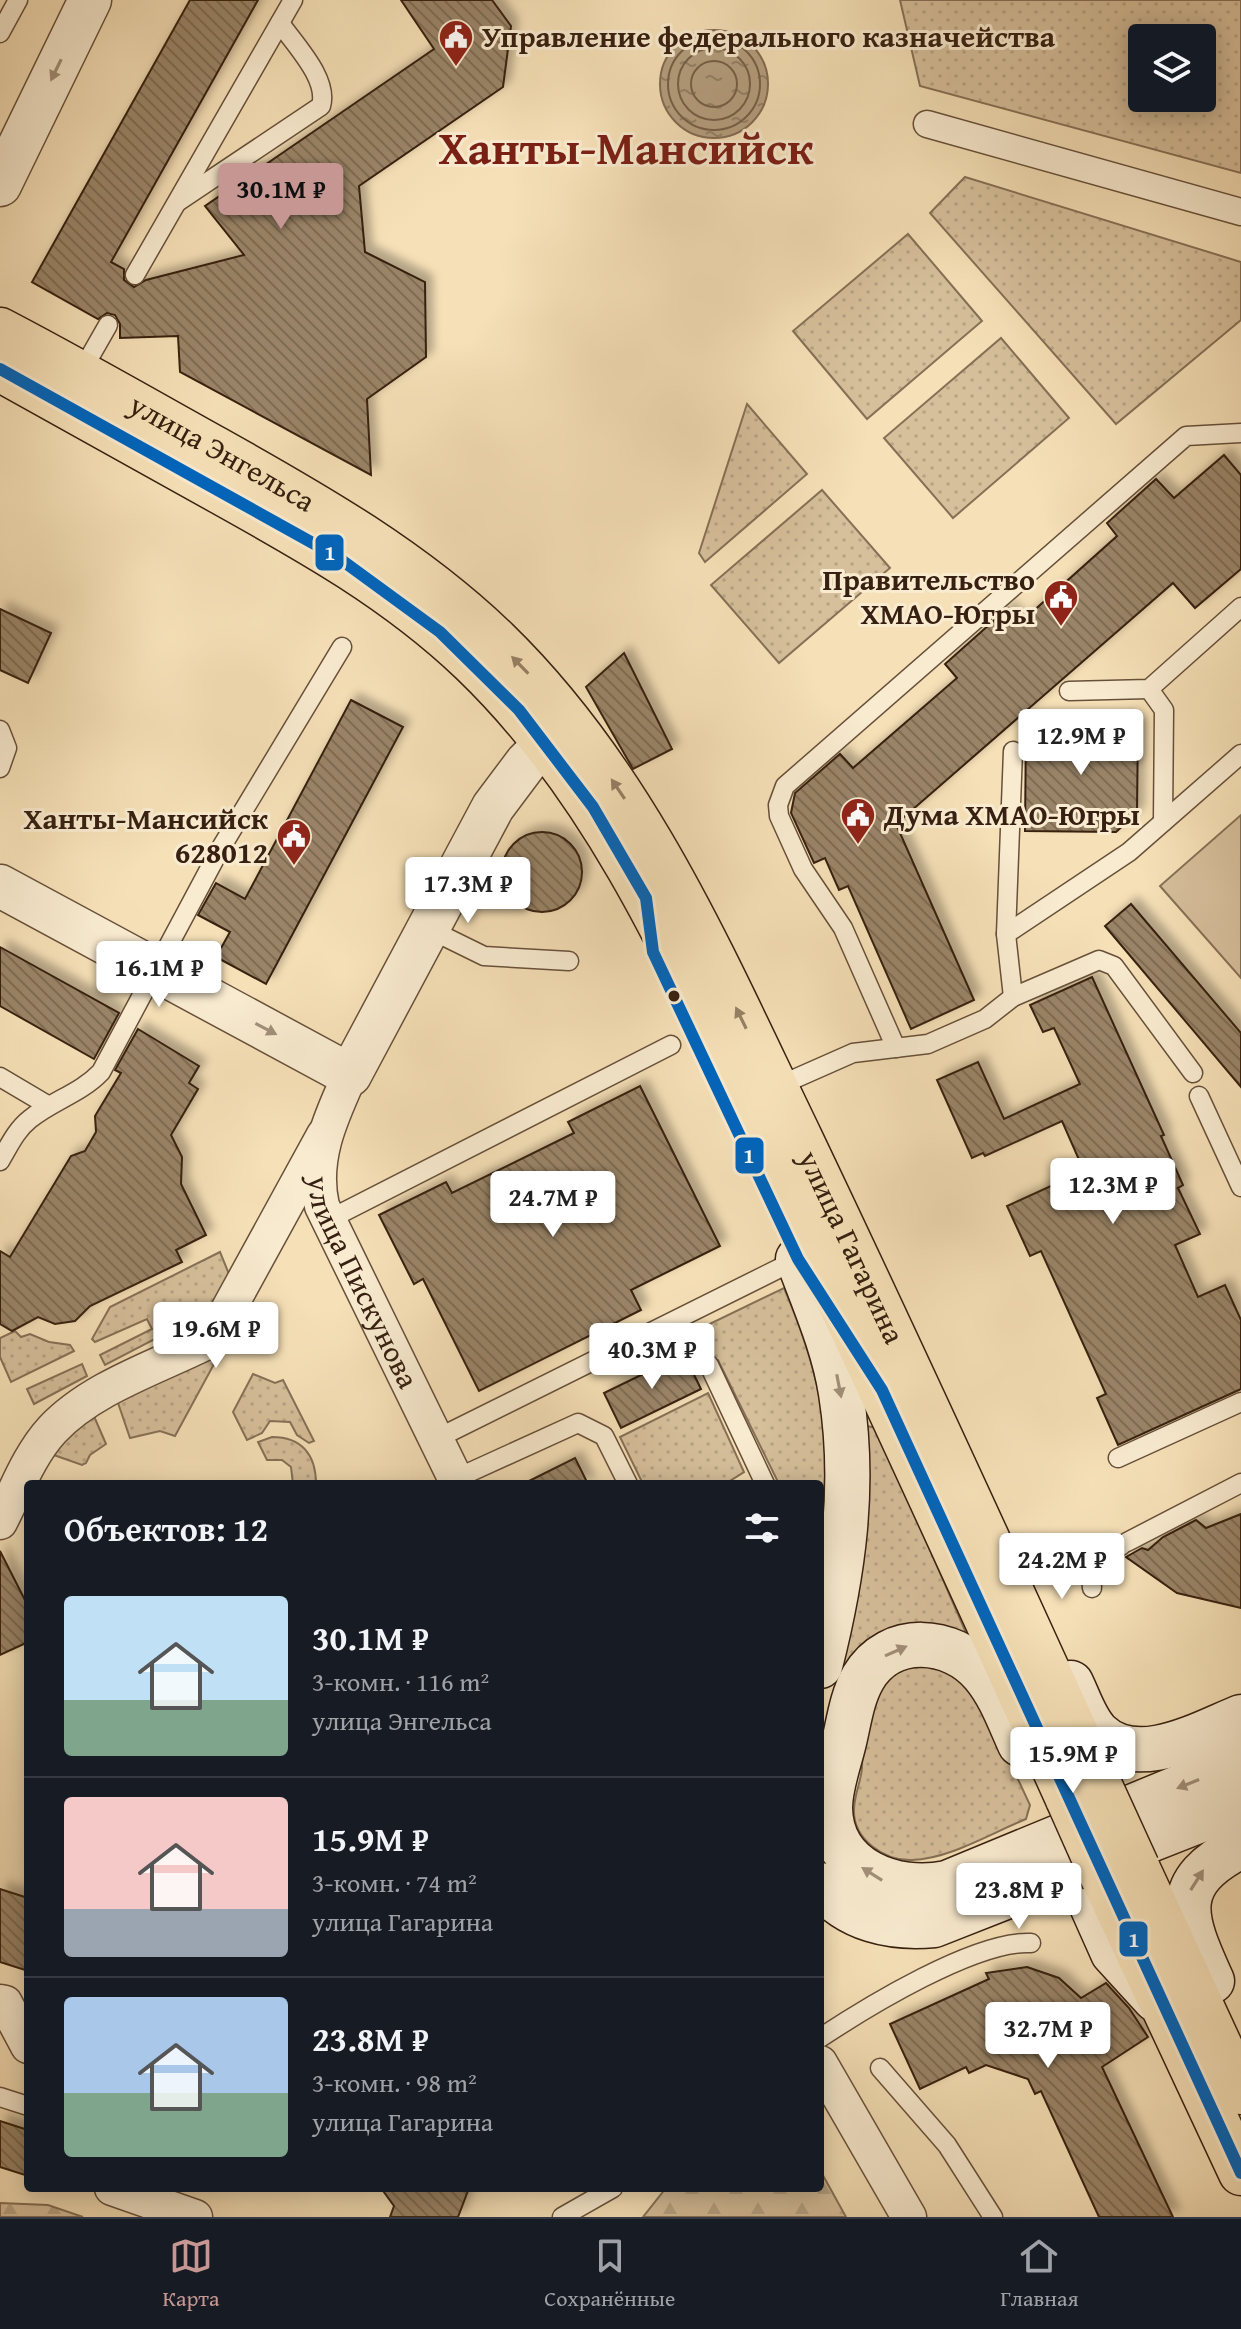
<!DOCTYPE html>
<html lang="ru">
<head>
<meta charset="utf-8">
<style>
	body { margin:0; font-family:"Gentium Book Plus",serif; background:#20242c; color:#f1f3f6; height:100vh; display:flex; flex-direction:column; font-size:30px; white-space:nowrap }
	* { box-sizing:border-box; margin:0 }
	p { font-size:26px; color:#9ea1a6 }
	.icon { flex:none; width:44px; height:44px; fill:none; stroke:currentColor; stroke-width:2; stroke-linecap:round; stroke-linejoin:round }
	.map { position:relative; flex:1; overflow:hidden }
	.sheet { position:absolute; left:24px; top:1480px; width:800px; height:712px; display:flex; flex-direction:column; background:#171b24; border-radius:8px; box-shadow:0 4px 20px #0003 }
	.sheet>* { flex:none }
	.fabs { position:absolute; left:1128px; top:24px; display:grid; gap:16px }
	.fabs a { display:grid; place-items:center; width:88px; height:88px; border-radius:8px; background:#171b24; box-shadow:0 4px 20px #0003; font-size:40px }
	.price { position:absolute; translate:-50% -68px; padding:0 18px; border-radius:8px; background:#fff; color:#222; font-size:26px; line-height:52px; filter:drop-shadow(0 2px 4px #0008) }
	.price::after { content:''; position:absolute; left:50%; top:48px; width:24px; height:18px; margin-left:-12px; background:inherit; clip-path:polygon(0 0,100% 0,50% 100%) }
	.price.on { background:#c59692; color:#111 }
	ul { padding:0; list-style:none }
	li { display:flex; align-items:center; gap:24px; height:200px; padding:0 40px }
	li+li { border-top:2px solid #363941 }
	li span { display:grid; place-items:center; flex:none; width:224px; height:160px; border-radius:8px; color:#555 }
	li>.icon { margin-inline-start:auto }
	span .icon { width:96px; height:96px; fill:#fffc; stroke-width:1 }
	li b { font-size:34px }
	h2 { display:flex; justify-content:space-between; align-items:center; height:96px; padding:0 40px; font-size:34px }
	.menu { display:flex; justify-content:space-around; align-items:center; height:112px; border-top:2px solid #363941; background:#171b24; font-size:22px; color:#9ea1a6 }
	.menu a { display:grid; justify-items:center; gap:4px }
	.menu .on { color:#c59692 }
	.map>svg:first-child { display:block }
</style>
</head>
<body>
<div class="map">
<svg width="1241" height="2217" viewBox="0 0 1241 2217">
	<defs>
		<pattern id="green-dots" width="8" height="8" patternUnits="userSpaceOnUse" patternTransform="scale(2)"><rect width="8" height="8" fill="#d6bf9b"/><path d="M2 2h.1M6 6h.1" fill="none" stroke="#b8a484" stroke-width="1.8" stroke-linecap="round"/></pattern>
		<pattern id="forest-firs" width="22" height="20" patternUnits="userSpaceOnUse" patternTransform="scale(2)"><rect width="22" height="20" fill="#d6bf9b"/><path d="M5 1l3.5 6h-7zM16 11l3.5 6h-7z" fill="#b8a484"/></pattern>
		<pattern id="water-ripples" width="26" height="14" patternUnits="userSpaceOnUse" patternTransform="scale(2)"><rect width="26" height="14" fill="#b59f7f"/><path d="M2 4q2-2 4 0t4 0M15 11q2-2 4 0t4 0" fill="none" stroke="#948167"/></pattern>
		<pattern id="building-back-hatch" width="6" height="6" patternUnits="userSpaceOnUse" patternTransform="scale(2)"><rect width="6" height="6" fill="#9a8467"/><path d="M-1 5l2 2M0 0l6 6M5-1l2 2" fill="none" stroke="#7e6c53"/></pattern>
		<filter id="shadow"><feDropShadow dx="7" dy="-7" stdDeviation="4" flood-color="#0004"/></filter>
	</defs>
	<rect width="100%" height="100%" fill="#f6e0b7"/>
	<filter id="stains"><feTurbulence type="fractalNoise" baseFrequency=".0025" numOctaves="4"/><feColorMatrix values="0 0 0 0 .2 0 0 0 0 .09 0 0 0 0 .02 0 0 0 .5 -.17"/></filter>
	<radialGradient id="worn" r=".72"><stop offset=".6" stop-color="#630" stop-opacity="0"/><stop offset="1" stop-color="#630" stop-opacity=".3"/></radialGradient>
	<!-- green -->
	<g fill="url(#green-dots)" stroke="#867056" stroke-width="2" fill-rule="evenodd">
		<path d="M 900,0 L 1241,0 L 1241,173 L 920,86 ZM 1142,38 L 1202,38 L 1202,98 L 1142,98 Z"/>
		<path d="M 965,177 L 1241,262 L 1241,320 L 1116,424 L 930,213 Z"/>
		<path d="M 908,234 L 982,321 L 867,419 L 793,331 Z"/>
		<path d="M 1001,338 L 1069,418 L 953,518 L 884,438 Z"/>
		<path d="M 747,404 L 807,474 L 705,562 L 699,553 Z"/>
		<path d="M 822,490 L 890,568 L 779,663 L 711,585 Z"/>
		<path d="M 220,1252 L 231,1279 L 205,1313 L 105,1365 L 100,1355 L 152,1329 L 147,1319 L 95,1342 L 92,1339 L 110,1307 Z"/>
		<path d="M 784,1288 C 823,1379 833,1438 820,1537 L 820,1484 L 779,1484 L 718,1360 L 701,1354 L 691,1333 Z"/>
		<path d="M 15,1331 L 21,1337 L 30,1334 L 49,1342 L 70,1345 L 74,1351 L 11,1382 L 0,1357 L 0,1338 Z"/>
		<path d="M 215,1352 L 220,1353 L 175,1436 L 160,1431 L 130,1438 L 117,1400 Z"/>
		<path d="M 82,1364 L 87,1376 L 34,1404 L 27,1389 Z"/>
		<path d="M 253,1374 L 275,1383 L 283,1380 L 314,1441 L 309,1443 L 297,1435 L 290,1422 L 270,1421 L 262,1433 L 247,1440 L 233,1412 Z"/>
		<path d="M 708,1393 L 744,1472 L 725,1484 L 643,1484 L 620,1437 Z"/>
		<path d="M 93,1414 L 106,1444 L 90,1455 L 86,1463 L 82,1465 L 51,1454 Z"/>
		<path d="M 868,1426 L 875,1428 L 880,1435 L 967,1635 L 840,1669 Z"/>
		<path d="M 272,1437 C 302,1437 316,1455 316,1484 L 293,1484 L 291,1467 L 282,1460 L 267,1460 L 258,1442 Z"/>
		<path d="M 931,1659 L 975,1687 L 1030,1805 L 1026,1819 C 992,1833 949,1859 912,1860 C 884,1861 853,1839 854,1810 C 854,1795 861,1782 862,1768 C 862,1740 865,1696 886,1675 C 895,1666 919,1663 931,1659 Z"/>
	</g>
	<!-- forest -->
	<g fill="url(#forest-firs)" stroke="#867056" stroke-width="2">
		<path d="M 820,2170 L 846,2217 L 643,2217 L 666,2188 L 820,2188 Z"/>
		<path d="M 0,2203 L 48,2205 L 83,2217 L 0,2217 Z"/>
	</g>
	<!-- pitch -->
	<path fill="#d6bf9b" stroke="#867056" stroke-width="2" d="M 1241,815 L 1241,978 L 1160,886 Z"/>
	<!-- water -->
	<circle fill="url(#water-ripples)" stroke="#836c53" stroke-width="2" cx="714" cy="84" r="54"/>
	<g fill="none" stroke-linecap="round" stroke-linejoin="round">
		<!-- shore -->
		<g stroke="#766048" stroke-width="2">
			<circle cx="714" cy="84" r="46"/>
			<circle cx="714" cy="84" r="36"/>
			<circle cx="714" cy="84" r="23"/>
		</g>
	</g>
	<!-- building -->
	<g fill="url(#building-back-hatch)" stroke="#372011" stroke-width="2" filter="url(#shadow)">
		<path d="M 190,0 L 258,0 L 111,262 L 124,269 L 124,280 L 134,287 L 146,280 L 244,255 L 205,206 L 434,49 L 401,0 L 492,0 L 511,26 L 503,87 L 359,186 L 365,252 L 425,282 L 426,357 L 367,399 L 371,475 L 180,372 L 178,336 L 120,338 L 120,324 L 115,315 L 107,313 L 98,319 L 32,282 Z"/>
		<path d="M 1224,455 L 1241,475 L 1241,569 L 1195,608 L 1173,583 L 896,824 L 974,1000 L 911,1029 L 848,886 L 839,890 L 825,858 L 814,863 L 791,813 L 795,793 L 840,754 L 853,768 L 957,678 L 945,664 L 1008,608 L 1021,622 L 1117,536 L 1107,523 L 1156,479 L 1174,498 Z"/>
		<path d="M 0,609 L 51,633 L 28,683 L 0,670 Z"/>
		<path d="M 624,653 L 672,749 L 633,769 L 586,687 Z"/>
		<path d="M 351,700 L 403,727 L 266,984 L 216,957 L 230,932 L 198,915 L 216,883 L 245,899 Z"/>
		<path d="M 1026,723 L 1138,725 L 1137,813 L 1116,832 L 1025,831 Z"/>
		<circle cx="542" cy="872" r="40"/>
		<path d="M 1131,904 L 1241,1033 L 1241,1087 L 1105,926 Z"/>
		<path d="M 0,947 L 119,1013 L 94,1059 L 0,1006 Z"/>
		<path d="M 1092,977 L 1164,1135 L 1161,1136 L 1183,1185 L 1178,1188 L 1200,1234 L 1175,1245 L 1198,1297 L 1225,1285 L 1241,1320 L 1241,1389 L 1118,1445 L 1097,1398 L 1106,1394 L 1041,1251 L 1030,1256 L 1007,1206 L 1084,1171 L 1062,1121 L 985,1156 L 983,1153 L 972,1158 L 937,1080 L 978,1062 L 1004,1119 L 1080,1084 L 1054,1028 L 1043,1032 L 1030,1005 Z"/>
		<path d="M 138,1029 L 199,1066 L 189,1083 L 198,1089 L 171,1135 L 182,1157 L 181,1184 L 206,1235 L 176,1250 L 182,1262 L 90,1306 L 75,1321 L 55,1324 L 38,1317 L 12,1331 L 0,1324 L 0,1251 L 10,1257 L 71,1156 L 85,1151 L 96,1132 L 95,1116 L 121,1073 L 115,1070 Z"/>
		<path d="M 640,1086 L 720,1246 L 631,1290 L 641,1310 L 479,1391 L 423,1279 L 414,1284 L 379,1215 L 446,1182 L 452,1193 L 574,1133 L 568,1122 Z"/>
		<path d="M 684,1354 L 701,1389 L 621,1428 L 604,1393 Z"/>
		<path d="M 575,1458 L 588,1484 L 523,1484 Z"/>
		<path d="M 1241,1514 L 1241,1608 L 1177,1593 L 1126,1557 L 1142,1548 L 1148,1550 L 1163,1537 L 1196,1520 L 1206,1528 Z"/>
		<path d="M 0,1551 L 28,1606 L 28,1642 L 0,1655 Z"/>
		<path d="M 0,1889 L 28,1898 L 28,1971 L 0,1962 Z"/>
		<path d="M 1027,1967 L 1059,1978 L 1081,1998 L 1106,1983 L 1129,2008 L 1148,2037 L 1102,2067 L 1173,2217 L 1099,2217 L 1041,2091 L 1035,2094 L 1028,2079 L 986,2065 L 969,2073 L 966,2067 L 920,2089 L 890,2024 L 989,1979 L 986,1973 Z"/>
		<path d="M 0,2121 L 28,2130 L 28,2176 L 0,2167 Z"/>
		<path d="M 381,2188 L 469,2188 L 458,2217 L 390,2217 L 394,2206 Z"/>
	</g>
	<g fill="none" stroke-linecap="round" stroke-linejoin="round">
		<!-- service casing -->
		<g stroke="#67503a" stroke-width="21">
			<g id="service">
				<path d="M 0,33 L 18,0"/>
				<path d="M 179,201 L 321,106 C 329,79 295,45 280,23"/>
				<path d="M 135,275 L 293,0"/>
				<path d="M 80,374 L 108,325"/>
				<path d="M 1149,689 L 1164,710 L 1163,822"/>
				<path d="M 1069,691 L 1149,689 L 1241,607"/>
				<path d="M 0,730 L 7,748 L 0,768"/>
				<path d="M 429,929 L 484,956 L 569,961"/>
				<path d="M 1006,934 L 1129,852 L 1241,754"/>
				<path d="M 1013,997 L 1006,934 L 1013,751"/>
				<path d="M 896,1048 L 843,928 L 803,869 L 779,816 L 778,805 L 785,786 L 1186,436 L 1241,433"/>
				<path d="M 0,1077 L 49,1106"/>
				<path d="M 776,1087 L 853,1053 L 928,1044 L 985,1019 L 1013,997 L 1099,960 L 1114,966 L 1193,1073"/>
				<path d="M 1199,1096 L 1241,1187"/>
				<path d="M 0,1161 C 9,1146 16,1130 30,1119 C 52,1101 81,1093 101,1072 L 219,851 L 342,647"/>
				<path d="M 326,1221 L 671,1045"/>
				<path d="M 709,1365 L 765,1484"/>
				<path d="M 436,1439 L 798,1259"/>
				<path d="M 1118,1458 L 1241,1402"/>
				<path d="M 455,1479 L 578,1423 L 604,1436 L 628,1484"/>
				<path d="M 1127,1542 L 1241,1483"/>
				<path d="M 1092,1588 L 1090,1565 L 1122,1545"/>
				<path d="M 820,2038 C 867,2007 976,1940 1031,1943"/>
				<path d="M 880,2068 L 947,2145 L 993,2217"/>
				<path d="M 0,2097 L 28,2106"/>
				<path d="M 562,2217 L 613,2188"/>
			</g>
		</g>
		<!-- pedestrian casing -->
		<g stroke="#67503a" stroke-width="29">
			<path id="pedestrian" d="M 927,124 L 1241,212"/>
		</g>
		<!-- minor casing -->
		<g stroke="#67503a" stroke-width="37">
			<g id="minor">
				<path id="s1" d="M 350,1075 C 331,1117 311,1159 322,1206 L 458,1484"/>
				<path d="M 0,1522 C 16,1491 29,1455 52,1430 C 90,1389 154,1368 203,1344 L 216,1332 L 324,1135"/>
				<path d="M 0,2002 L 5,2003 L 28,2046"/>
				<path d="M 820,2063 L 909,2217"/>
				<path d="M 112,2188 L 195,2217"/>
			</g>
		</g>
		<!-- tertiary casing -->
		<g stroke="#67503a" stroke-width="45">
			<g id="tertiary">
				<path d="M 0,185 L 90,0"/>
				<path d="M 0,886 L 350,1075 L 493,807 L 526,763 L 546,743"/>
			</g>
		</g>
		<!-- secondary casing -->
		<g stroke="#372011" stroke-width="47">
			<g id="secondary">
				<path d="M 798,1259 C 814,1302 834,1347 841,1393 C 856,1487 843,1575 820,1666"/>
				<path d="M 1071,1683 C 1079,1699 1085,1720 1098,1733 C 1137,1771 1201,1733 1241,1717"/>
				<path d="M 1020,1744 C 1009,1720 1000,1694 983,1674 C 952,1637 890,1632 863,1678 C 852,1697 849,1721 844,1742 C 839,1763 830,1786 830,1808 C 831,1870 895,1894 947,1883 L 1241,1762"/>
				<path d="M 820,1885 C 849,1920 891,1929 934,1925 L 1241,1804"/>
				<path d="M 1084,1888 L 1113,1953 L 1155,1999"/>
				<path d="M 1212,1981 C 1183,1917 1169,1883 1241,1846"/>
			</g>
		</g>
		<!-- primary casing -->
		<g stroke="#372011" stroke-width="47">
			<g id="primary">
				<path id="s2" d="M 0,330 C 73,368 144,409 216,449 C 316,505 414,561 497,641 C 639,779 716,965 801,1140 C 903,1354 1002,1570 1100,1786"/>
				<path d="M 0,369 C 73,409 146,450 219,491 C 309,541 397,590 472,662 C 616,800 692,989 776,1167 C 876,1376 972,1587 1068,1799"/>
				<path d="M 1137,1867 L 1241,2092"/>
				<path d="M 1104,1880 L 1241,2173"/>
			</g>
		</g>
		<!-- service -->
		<use href="#service" stroke="#f9ebd0" stroke-width="18"/>
		<!-- pedestrian -->
		<use href="#pedestrian" stroke="#f9ebd0" stroke-width="26"/>
		<!-- minor -->
		<use href="#minor" stroke="#f9ebd0" stroke-width="34"/>
		<!-- tertiary -->
		<use href="#tertiary" stroke="#f9ebd0" stroke-width="42"/>
		<!-- secondary -->
		<use href="#secondary" stroke="#f9ebd0" stroke-width="44"/>
		<!-- primary -->
		<use href="#primary" stroke="#f6e0b7" stroke-width="44"/>
		<!-- primary-bridge casing -->
		<g stroke="#372011" stroke-width="47" stroke-linecap="butt">
			<g id="primary-bridge">
				<path d="M 1100,1786 L 1137,1867"/>
				<path d="M 1068,1799 L 1104,1880"/>
			</g>
		</g>
		<!-- primary-bridge -->
		<use href="#primary-bridge" stroke="#f6e0b7" stroke-width="44"/>
		<!-- bus-1 casing -->
		<g stroke="#f9ebd0" stroke-width="18">
			<path id="bus-1" d="M 0,369 L 336,556 L 440,632 L 519,710 L 593,807 L 646,898 L 653,952 L 798,1259 L 882,1390 L 1241,2173"/>
		</g>
		<!-- bus-1 -->
		<use href="#bus-1" stroke="#0065bd" stroke-width="12"/>
	</g>
	<!-- one-way arrows -->
	<defs><path id="oneway-solid" d="M-6-.8H1V-3.2L6.5 0L1 3.2V.8H-6Z" transform="scale(2)"/></defs>
	<g fill="#a2907a">
		<use href="#oneway-solid" transform="translate(56 70) rotate(116)"/>
		<use href="#oneway-solid" transform="translate(266 1029) rotate(28)"/>
		<use href="#oneway-solid" transform="translate(839 1386) rotate(79)"/>
		<use href="#oneway-solid" transform="translate(896 1651) rotate(-24)"/>
		<use href="#oneway-solid" transform="translate(1188 1784) rotate(158)"/>
		<use href="#oneway-solid" transform="translate(872 1874) rotate(-148)"/>
		<use href="#oneway-solid" transform="translate(1197 1880) rotate(-58)"/>
	</g>
	<g fill="#968064">
		<use href="#oneway-solid" transform="translate(520 665) rotate(-134)"/>
		<use href="#oneway-solid" transform="translate(618 789) rotate(-124)"/>
		<use href="#oneway-solid" transform="translate(741 1018) rotate(-116)"/>
	</g>
	<!-- icons -->
	<defs>
		<g id="civic-pin" transform="scale(1.8)"><path d="M0 17L-7.5 6A9.5 9.5 0 1 1 7.5 6Z" fill="#8f2418" stroke="#f9ebd0"/><path d="M-.6-6.5H3V-4.5H.6V-3L4-1V1h2V6H-6V1h2V-1L-.6-3ZM-1.2 2.5V6h2.4V2.5Z" fill="#fff"/></g>
	</defs>
	<g fill-rule="evenodd">
		<use href="#civic-pin" x="456" y="37"/>
		<use href="#civic-pin" x="1061" y="597"/>
		<use href="#civic-pin" x="858" y="815"/>
		<use href="#civic-pin" x="294" y="836"/>
	</g>
	<!-- markers -->
	<circle fill="#372011" stroke="#f9ebd0" stroke-width="3" cx="674" cy="996" r="7"/>
	<g text-anchor="middle" stroke-width="6" stroke-linejoin="round" paint-order="stroke">
		<!-- poi labels -->
		<g font-size="30" font-weight="bold" fill="#372011" stroke="#f9ebd0" text-anchor="start">
			<text x="482" y="47">Управление федерального казначейства</text>
			<text x="1035" y="590" text-anchor="end">Правительство<tspan x="1035" dy="34">ХМАО-Югры</tspan></text>
			<text x="884" y="825">Дума ХМАО-Югры</text>
			<text x="268" y="829" text-anchor="end">Ханты-Мансийск<tspan x="268" dy="34">628012</tspan></text>
		</g>
		<!-- street labels -->
		<g font-size="30" fill="#372011" stroke="#f9ebd0">
			<text dy="10" stroke="none"><textPath href="#s2" startOffset="254">улица Энгельса</textPath></text>
			<text dy="10" stroke="none"><textPath href="#s2" startOffset="1294">улица Гагарина</textPath></text>
			<text dy="10" stroke="none"><textPath href="#s1" startOffset="222">улица Пискунова</textPath></text>
		</g>
		<!-- town labels -->
		<g font-size="46" font-weight="bold" fill="#7a1f14" stroke="#f9ebd0">
			<text x="626" y="164">Ханты-Мансийск</text>
		</g>
	</g>
	<g stroke="#f9ebd0" stroke-width="3">
		<rect x="314" y="533" width="31" height="39" rx="8" fill="#0065bd"/>
		<rect x="734" y="1136" width="31" height="39" rx="8" fill="#0065bd"/>
		<rect x="1118" y="1920" width="31" height="38" rx="8" fill="#0065bd"/>
	</g>
	<g font-size="22" text-anchor="middle" font-weight="bold" fill="#fff">
		<text x="330" y="560">1</text>
		<text x="749" y="1163">1</text>
		<text x="1134" y="1947">1</text>
	</g>
	<rect width="100%" height="100%" filter="url(#stains)"/>
	<rect width="100%" height="100%" fill="url(#worn)"/>
</svg>
<div class="fabs">
<a><svg class="icon" aria-label="layers" viewBox="0 0 24 24"><path d="M12 4l9 5-9 5-9-5zM3 14l9 5 9-5"/></svg></a>
</div>
<b class="price on" style="left:281px;top:231px">30.1M ₽</b>
<b class="price" style="left:1081px;top:777px">12.9M ₽</b>
<b class="price" style="left:468px;top:925px">17.3M ₽</b>
<b class="price" style="left:159px;top:1009px">16.1M ₽</b>
<b class="price" style="left:1113px;top:1226px">12.3M ₽</b>
<b class="price" style="left:553px;top:1239px">24.7M ₽</b>
<b class="price" style="left:216px;top:1370px">19.6M ₽</b>
<b class="price" style="left:652px;top:1391px">40.3M ₽</b>
<b class="price" style="left:1062px;top:1601px">24.2M ₽</b>
<b class="price" style="left:1073px;top:1795px">15.9M ₽</b>
<b class="price" style="left:1019px;top:1931px">23.8M ₽</b>
<b class="price" style="left:1048px;top:2070px">32.7M ₽</b>
<section class="sheet">
<h2>Объектов: 12<svg class="icon" aria-label="filters" viewBox="0 0 24 24"><path d="M4 7h16M4 17h16"/><circle cx="9" cy="7" r="2"/><circle cx="15" cy="17" r="2"/></svg></h2>
<ul>
<li><span style="background:linear-gradient(#bfe0f5 65%,#7fa58c 0)"><svg class="icon" aria-label="home" viewBox="0 0 24 24"><path d="M3 11l9-7 9 7M6 9v11h12V9"/></svg></span><div><b>30.1M ₽</b><p>3-комн. · 116 m²</p><p>улица Энгельса</p></div></li>
<li><span style="background:linear-gradient(#f6c9c9 70%,#9aa5b1 0)"><svg class="icon" aria-label="home" viewBox="0 0 24 24"><path d="M3 11l9-7 9 7M6 9v11h12V9"/></svg></span><div><b>15.9M ₽</b><p>3-комн. · 74 m²</p><p>улица Гагарина</p></div></li>
<li><span style="background:linear-gradient(#a9c7e8 60%,#7fa58c 0)"><svg class="icon" aria-label="home" viewBox="0 0 24 24"><path d="M3 11l9-7 9 7M6 9v11h12V9"/></svg></span><div><b>23.8M ₽</b><p>3-комн. · 98 m²</p><p>улица Гагарина</p></div></li>
</ul>
</section>
</div>
<nav class="menu">
<a class="on"><svg class="icon" aria-label="map" viewBox="0 0 24 24"><path d="M3 6l6-2 6 2 6-2v14l-6 2-6-2-6 2zM9 4v14M15 6v14"/></svg>Карта</a>
<a><svg class="icon" aria-label="saved" viewBox="0 0 24 24"><path d="M7 4h10v16l-5-4-5 4z"/></svg>Сохранённые</a>
<a><svg class="icon" aria-label="home" viewBox="0 0 24 24"><path d="M3 11l9-7 9 7M6 9v11h12V9"/></svg>Главная</a>
</nav>
</body>
</html>
